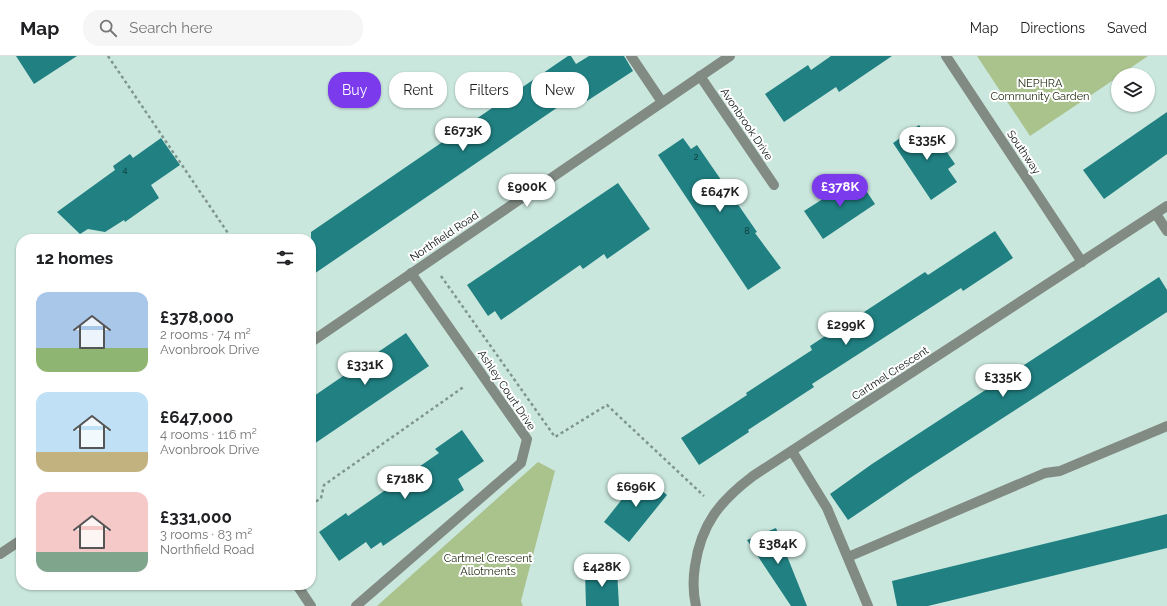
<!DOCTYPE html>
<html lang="en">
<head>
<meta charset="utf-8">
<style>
	body { margin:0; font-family:Raleway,sans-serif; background:#f6f6f6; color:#202124; height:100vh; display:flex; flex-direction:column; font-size:15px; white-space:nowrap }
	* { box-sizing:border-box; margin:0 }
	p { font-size:13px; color:#757577 }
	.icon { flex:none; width:22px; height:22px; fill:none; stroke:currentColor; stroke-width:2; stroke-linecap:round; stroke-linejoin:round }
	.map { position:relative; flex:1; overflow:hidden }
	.details { position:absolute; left:16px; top:178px; width:300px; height:356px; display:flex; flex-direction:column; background:#fff; border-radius:16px; box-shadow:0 1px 3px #0004 }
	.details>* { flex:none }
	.hud { position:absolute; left:328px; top:16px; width:380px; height:36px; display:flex; gap:8px }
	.controls { position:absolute; left:1111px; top:12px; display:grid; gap:8px }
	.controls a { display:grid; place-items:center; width:44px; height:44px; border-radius:50%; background:#fff; box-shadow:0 1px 3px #0004; font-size:20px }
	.price { position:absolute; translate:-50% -34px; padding:0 9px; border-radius:14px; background:#fff; color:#222; font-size:13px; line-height:26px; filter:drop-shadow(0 1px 2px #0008) }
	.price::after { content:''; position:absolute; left:50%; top:24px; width:12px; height:9px; margin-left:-6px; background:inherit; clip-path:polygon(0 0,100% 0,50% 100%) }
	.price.selected { background:#7c3aed; color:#fff }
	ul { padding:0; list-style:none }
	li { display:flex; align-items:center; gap:12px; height:100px; padding:0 20px }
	li span { display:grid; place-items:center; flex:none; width:112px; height:80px; border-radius:12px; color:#555 }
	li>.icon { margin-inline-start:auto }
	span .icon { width:48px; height:48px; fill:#fffc; stroke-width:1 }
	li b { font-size:17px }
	h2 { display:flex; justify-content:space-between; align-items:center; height:48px; padding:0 20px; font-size:17px }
	.tag { padding:0 14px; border-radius:16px; background:#fff; box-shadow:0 1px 3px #0004; font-size:14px; line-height:36px }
	.tag.selected { background:#7c3aed; color:#fff }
	header { display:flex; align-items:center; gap:24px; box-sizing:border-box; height:56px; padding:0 20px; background:#fff; border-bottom:1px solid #e0e0e0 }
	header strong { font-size:19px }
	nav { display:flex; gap:22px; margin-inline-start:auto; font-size:14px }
	.search { width:280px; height:36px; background:#f6f6f6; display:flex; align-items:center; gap:10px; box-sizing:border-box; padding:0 14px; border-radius:16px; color:#757577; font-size:15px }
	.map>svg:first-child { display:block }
</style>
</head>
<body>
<header>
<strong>Map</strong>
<div class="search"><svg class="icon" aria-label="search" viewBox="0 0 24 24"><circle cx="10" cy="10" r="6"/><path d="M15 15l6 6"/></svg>Search here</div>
<nav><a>Map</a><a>Directions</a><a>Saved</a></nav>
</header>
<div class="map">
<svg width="1167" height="550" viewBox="0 0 1167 550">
	<rect width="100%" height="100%" fill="#cae7de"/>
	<!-- green -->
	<g fill="#aac28c">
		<path d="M 977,0 L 1148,0 L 1120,19 L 1118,19 L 1118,21 L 1030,80 Z"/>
		<path d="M 538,406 L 555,415 L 521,545 L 523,550 L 377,550 Z"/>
	</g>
	<!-- building -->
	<g fill="#208082">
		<path d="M 16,0 L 77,0 L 34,28 Z"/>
		<path d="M 568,0 L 571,0 L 576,8 L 589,0 L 624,0 L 633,15 L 587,45 L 580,36 L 311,220 L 311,176 Z"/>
		<path d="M 831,0 L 892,0 L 839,36 L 836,31 L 784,66 L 765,38 L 808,9 L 811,14 Z"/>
		<path d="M 1167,56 L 1167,98 L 1104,143 L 1083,114 Z"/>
		<path d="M 919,69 L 927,80 L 933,76 L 955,108 L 948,113 L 957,126 L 931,144 L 893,87 Z"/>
		<path d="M 161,82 L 180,109 L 151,129 L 159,142 L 125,166 L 124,164 L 105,176 L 88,173 L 80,178 L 57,156 L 115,114 L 113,110 L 130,98 L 133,102 Z"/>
		<path d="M 683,82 L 691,93 L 697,89 L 757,176 L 755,177 L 781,212 L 748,234 L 658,99 Z"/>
		<path d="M 857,121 L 875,148 L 823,183 L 804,155 Z"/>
		<path d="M 618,127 L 650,173 L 607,203 L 604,198 L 583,213 L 580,209 L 501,264 L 495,255 L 488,260 L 467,229 Z"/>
		<path d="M 995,175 L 1013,202 L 963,235 L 961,232 L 812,328 L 814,331 L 748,374 L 749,376 L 699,409 L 681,382 L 747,339 L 746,337 L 812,294 L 810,290 L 860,257 L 861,258 L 925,216 L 928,219 Z"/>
		<path d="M 1159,221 L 1167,234 L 1167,256 L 913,420 L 848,464 L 830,438 L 872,408 Z"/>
		<path d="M 406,277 L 429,310 L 311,390 L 311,342 Z"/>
		<path d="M 462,374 L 484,405 L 458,423 L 464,434 L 383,490 L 381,486 L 371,493 L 366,486 L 339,505 L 319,476 L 346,457 L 348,460 L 439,397 L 435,393 Z"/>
		<path d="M 642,418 L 667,439 L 629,486 L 604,466 Z"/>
		<path d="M 1167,458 L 1167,492 L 928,550 L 897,550 L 892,525 Z"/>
		<path d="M 776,472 L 787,500 L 807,550 L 791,550 L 747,484 Z"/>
		<path d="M 617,514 L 619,550 L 586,550 L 585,515 Z"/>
	</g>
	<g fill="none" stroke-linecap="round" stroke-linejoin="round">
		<!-- path -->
		<g stroke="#7f958e" stroke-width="2.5" stroke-dasharray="3 3" stroke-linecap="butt">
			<path d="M 108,0 L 232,183"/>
			<path d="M 441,220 L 555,381 L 607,349 L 704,440"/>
			<path d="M 311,449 L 321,442 L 324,429 L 465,330"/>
		</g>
		<!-- lane -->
		<g stroke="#818a83" stroke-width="10">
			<path d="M 631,0 L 662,46"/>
			<path d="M 1156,158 L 1167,175"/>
			<path d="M 792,395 L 827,452 L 868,550"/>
			<path d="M 848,501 L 1045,417 L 1060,415 L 1167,370"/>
			<path d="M 297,529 L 311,550"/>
			<path d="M 356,550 L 521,407 L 527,383 L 411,217"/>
		</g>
		<!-- street -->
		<g stroke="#818a83" stroke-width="10">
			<path d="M 946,0 L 1082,206"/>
			<path d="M 700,20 L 774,129"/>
			<path d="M 311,286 L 730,0"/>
			<path d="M 0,498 L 21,484"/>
			<path d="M 696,550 C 693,537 693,523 695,510 C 701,468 720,445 753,420 L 1167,150"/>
		</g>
	</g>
	<g text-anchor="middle" stroke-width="4" stroke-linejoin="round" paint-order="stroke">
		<!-- number labels -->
		<g font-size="9" fill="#0e2e2c">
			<text x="696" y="104">2</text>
			<text x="125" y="117">4</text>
			<text x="747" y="178">8</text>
		</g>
		<!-- park labels -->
		<g font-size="11" fill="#232f10" stroke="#fff">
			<text x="1040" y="31">NEPHRA<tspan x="1040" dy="13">Community Garden</tspan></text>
			<text x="488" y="506">Cartmel Crescent<tspan x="488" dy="13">Allotments</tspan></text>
		</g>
		<!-- street labels -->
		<g font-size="11" fill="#08120f" stroke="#fff">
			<text transform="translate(747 68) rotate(56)" y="4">Avonbrook Drive</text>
			<text transform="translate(1024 96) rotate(56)" y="4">Southway</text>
			<text transform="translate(444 180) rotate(-34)" y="4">Northfield Road</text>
			<text transform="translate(890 317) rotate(-33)" y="4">Cartmel Crescent</text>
			<text transform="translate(507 334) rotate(56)" y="4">Ashley Court Drive</text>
		</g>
	</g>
</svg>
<div class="controls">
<a><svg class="icon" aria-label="layers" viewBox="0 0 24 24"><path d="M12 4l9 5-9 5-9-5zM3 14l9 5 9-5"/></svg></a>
</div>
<b class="price" style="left:463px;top:96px">£673K</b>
<b class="price" style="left:927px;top:105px">£335K</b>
<b class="price" style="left:527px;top:152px">£900K</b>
<b class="price selected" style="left:840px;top:152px">£378K</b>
<b class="price" style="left:720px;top:157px">£647K</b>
<b class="price" style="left:846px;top:290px">£299K</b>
<b class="price" style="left:365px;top:330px">£331K</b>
<b class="price" style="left:1003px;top:342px">£335K</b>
<b class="price" style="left:405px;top:444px">£718K</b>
<b class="price" style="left:636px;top:452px">£696K</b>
<b class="price" style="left:778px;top:509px">£384K</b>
<b class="price" style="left:602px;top:532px">£428K</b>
<div class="hud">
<a class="tag selected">Buy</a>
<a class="tag">Rent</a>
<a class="tag">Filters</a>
<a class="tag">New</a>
</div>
<section class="details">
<h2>12 homes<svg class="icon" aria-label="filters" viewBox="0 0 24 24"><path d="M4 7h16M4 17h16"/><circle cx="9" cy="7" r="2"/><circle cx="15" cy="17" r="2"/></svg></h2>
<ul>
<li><span style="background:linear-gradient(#a9c7e8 70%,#8fb573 0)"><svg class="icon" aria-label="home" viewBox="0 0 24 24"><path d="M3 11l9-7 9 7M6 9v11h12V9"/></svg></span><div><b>£378,000</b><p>2 rooms · 74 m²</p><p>Avonbrook Drive</p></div></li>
<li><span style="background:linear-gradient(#bfe0f5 75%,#c2b280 0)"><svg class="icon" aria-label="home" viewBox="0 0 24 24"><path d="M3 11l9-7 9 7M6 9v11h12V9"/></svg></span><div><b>£647,000</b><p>4 rooms · 116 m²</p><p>Avonbrook Drive</p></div></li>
<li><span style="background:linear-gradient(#f6c9c9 75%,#7fa58c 0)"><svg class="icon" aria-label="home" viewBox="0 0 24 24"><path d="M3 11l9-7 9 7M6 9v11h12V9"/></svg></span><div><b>£331,000</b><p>3 rooms · 83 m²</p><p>Northfield Road</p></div></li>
</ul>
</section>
</div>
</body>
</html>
